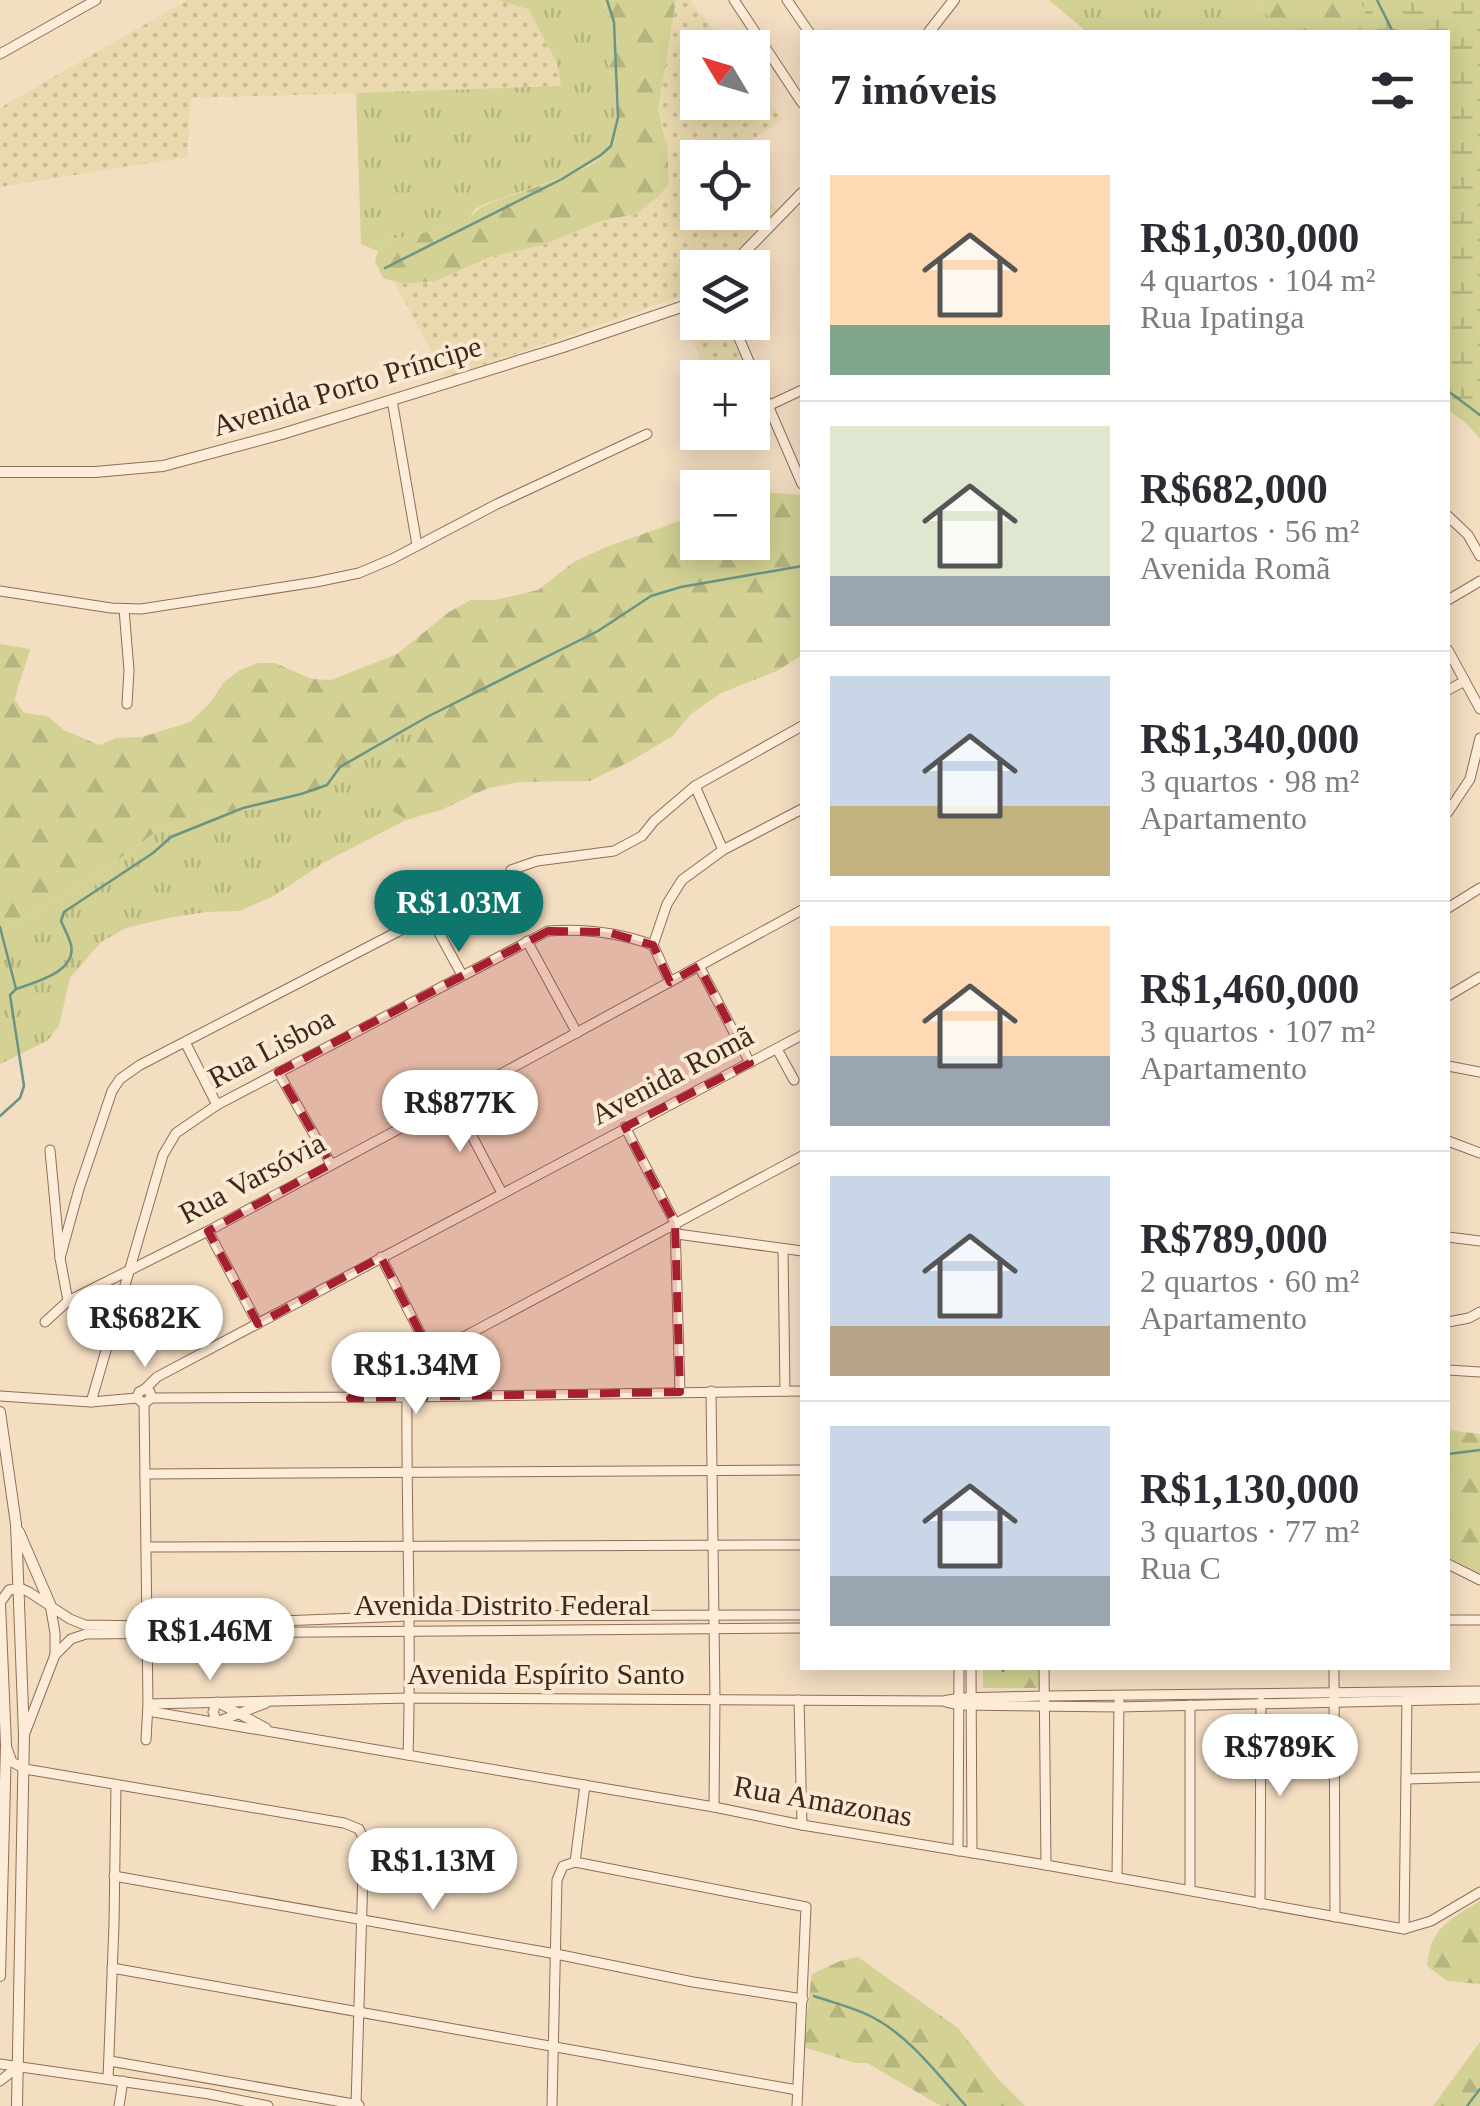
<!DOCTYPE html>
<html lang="pt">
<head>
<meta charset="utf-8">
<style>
	body { margin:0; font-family:"Times New Roman",serif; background:#f2f2f3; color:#2b2b33; height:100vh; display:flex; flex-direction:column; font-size:38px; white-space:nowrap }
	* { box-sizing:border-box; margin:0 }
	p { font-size:32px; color:#7c7c81 }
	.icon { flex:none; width:55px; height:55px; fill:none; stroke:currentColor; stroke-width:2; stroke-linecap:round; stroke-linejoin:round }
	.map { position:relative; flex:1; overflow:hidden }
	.drawer { position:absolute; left:800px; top:30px; width:650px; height:1640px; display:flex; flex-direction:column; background:#fff; border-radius:0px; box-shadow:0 5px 25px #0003 }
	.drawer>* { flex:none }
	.needle { width:65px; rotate:308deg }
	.controls { position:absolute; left:680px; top:30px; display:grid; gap:20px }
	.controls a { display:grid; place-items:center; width:90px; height:90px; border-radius:0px; background:#fff; box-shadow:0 5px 25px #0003; font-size:50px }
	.price { position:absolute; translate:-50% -85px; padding:0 22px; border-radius:35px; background:#fff; color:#222; font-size:32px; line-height:65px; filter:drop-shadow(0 2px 5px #0008) }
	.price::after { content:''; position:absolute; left:50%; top:60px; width:30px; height:22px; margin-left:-15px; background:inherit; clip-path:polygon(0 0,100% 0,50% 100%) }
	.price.on { background:#0f766e; color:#fff }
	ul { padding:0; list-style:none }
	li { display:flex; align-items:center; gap:30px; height:250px; padding:0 30px }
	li+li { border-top:2px solid #e1e1e2 }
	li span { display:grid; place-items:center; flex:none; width:280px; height:200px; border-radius:0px; color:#555 }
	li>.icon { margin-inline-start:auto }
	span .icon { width:120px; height:120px; fill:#fffc; stroke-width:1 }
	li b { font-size:42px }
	h2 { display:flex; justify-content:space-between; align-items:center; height:120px; padding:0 30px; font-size:42px }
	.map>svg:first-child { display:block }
</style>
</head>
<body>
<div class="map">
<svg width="1480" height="2106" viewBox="0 0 1480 2106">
	<defs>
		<pattern id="farmland-dots" width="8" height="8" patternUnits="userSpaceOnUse" patternTransform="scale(2.5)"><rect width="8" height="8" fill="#ead9ae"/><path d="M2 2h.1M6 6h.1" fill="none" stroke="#caba95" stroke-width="1.8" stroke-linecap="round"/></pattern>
		<pattern id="grass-tufts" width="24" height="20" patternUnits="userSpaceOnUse" patternTransform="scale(2.5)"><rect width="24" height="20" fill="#d3d294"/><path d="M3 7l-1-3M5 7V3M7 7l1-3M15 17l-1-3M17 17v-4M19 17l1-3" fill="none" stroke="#b6b47f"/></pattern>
		<pattern id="forest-firs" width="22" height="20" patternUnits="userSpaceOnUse" patternTransform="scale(2.5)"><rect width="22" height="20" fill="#d3d294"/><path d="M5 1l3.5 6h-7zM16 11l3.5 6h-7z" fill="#b6b47f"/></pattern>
		<pattern id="wetland-marsh" width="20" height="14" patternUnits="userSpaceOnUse" patternTransform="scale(2.5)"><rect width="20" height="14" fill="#d3d294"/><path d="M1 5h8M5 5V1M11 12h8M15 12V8" fill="none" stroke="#b6b47f"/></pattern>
	</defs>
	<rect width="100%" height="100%" fill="#f3dec2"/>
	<!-- farmland -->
	<g fill="url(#farmland-dots)">
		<path d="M 187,0 L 497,0 L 527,8 L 557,63 L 562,87 L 191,98 L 187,157 L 0,187 L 0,108 Z"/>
		<path d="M 676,0 L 690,0 L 727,47 L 698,48 L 698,102 L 752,102 L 753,81 L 783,120 L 734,151 L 738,157 L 698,158 L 698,212 L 752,212 L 753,177 L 779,213 L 722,267 L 698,268 L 697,290 L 694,292 L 446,378 L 394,282 L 403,284 L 435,281 L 490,257 L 543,245 L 601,221 L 636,214 L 659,196 L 669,183 L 667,148 L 658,110 Z"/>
		<path d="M 697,307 L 698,322 L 725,323 L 751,377 L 708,377 L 682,315 Z"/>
	</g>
	<!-- grass -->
	<g fill="url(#grass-tufts)">
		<path d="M 497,0 L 603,0 L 607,25 L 605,49 L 610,73 L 615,79 L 619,101 L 612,142 L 602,157 L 575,173 L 488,203 L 475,209 L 465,225 L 387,240 L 378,251 L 361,244 L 356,93 L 561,86 L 557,63 L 528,9 Z"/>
		<path d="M 1049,0 L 1254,0 L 1281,32 L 1087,32 Z"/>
		<path d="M 434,713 L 390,809 L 406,820 L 325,862 L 272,897 L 239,911 L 206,912 L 168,918 L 126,928 L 101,942 L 70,978 L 59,1026 L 47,1041 L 0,1064 L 0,932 L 89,881 L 160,829 L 193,818 L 222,812 L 259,809 L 319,790 Z"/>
	</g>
	<!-- forest -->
	<g fill="url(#forest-firs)">
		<path d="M 603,0 L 676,0 L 658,110 L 667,148 L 669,183 L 659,196 L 636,214 L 601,221 L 543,245 L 490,257 L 435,281 L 403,284 L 383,278 L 375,262 L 378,251 L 387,240 L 464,225 C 479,203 492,203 516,194 C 537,186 587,172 602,157 C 614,145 619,122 619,106 C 620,86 608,73 605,54 C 603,35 609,20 603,0 Z"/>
		<path d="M 1254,0 L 1360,0 L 1373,32 L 1281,32 Z"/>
		<path d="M 779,493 L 802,495 L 802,655 L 777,671 L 721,693 L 691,714 L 673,736 L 631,761 L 590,781 L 520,782 L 488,788 L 441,810 L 406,820 L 390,809 L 377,788 L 431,715 L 319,790 L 259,809 L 222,812 L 193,818 L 160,829 L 89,881 L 0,932 L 0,644 L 30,649 C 26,667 18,682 15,700 L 24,713 L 47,716 L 64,730 L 99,745 L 116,738 L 142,737 L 190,722 L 210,703 L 224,682 L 240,670 L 258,663 L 275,663 L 312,679 L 331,680 L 397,654 L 449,612 L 471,600 L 495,600 L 538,590 L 574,562 L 606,547 L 697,515 L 698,542 L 752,542 L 753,494 Z"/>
		<path d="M 1448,1430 L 1480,1434 L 1480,1574 L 1448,1557 Z"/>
		<rect x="983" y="1668" width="56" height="20"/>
		<path d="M 1480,1901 L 1480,1984 L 1447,1981 L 1427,1966 C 1430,1928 1450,1919 1480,1901 Z"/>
		<path d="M 858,1957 L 958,2028 L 998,2079 L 1025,2106 L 941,2106 L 867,2063 L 855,2063 L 803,2047 L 812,1974 L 840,1961 Z"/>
		<path d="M 1480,2042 L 1480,2106 L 1433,2106 Z"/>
	</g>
	<!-- wetland -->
	<path fill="url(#wetland-marsh)" d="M 1360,0 L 1480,0 L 1480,439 L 1467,424 L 1448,410 L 1448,32 L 1373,32 Z"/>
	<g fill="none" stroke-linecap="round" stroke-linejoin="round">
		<!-- stream -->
		<g stroke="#6a9585" stroke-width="2.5">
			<path d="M 1377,0 L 1393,32"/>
			<path d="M 385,268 L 562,179 L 601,155 L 611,146 L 618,117 L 614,22 L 607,0"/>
			<path d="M 1448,391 L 1480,415"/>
			<path d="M 0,927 L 16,989 L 10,995 L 24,1086 L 20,1098 L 0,1116"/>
			<path d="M 16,989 C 35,982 77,972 71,945 C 69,937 64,928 61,921 L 64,912 L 153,853 L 171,837 L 243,808 L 301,794 L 327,785 L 340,767 L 427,717 L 598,631 L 651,596 L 681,587 L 802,566"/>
			<path d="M 1448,1454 L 1480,1450"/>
			<path d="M 1003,1671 L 1004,1668"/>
			<path d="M 814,1996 C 834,2003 856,2008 874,2018 C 910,2037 939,2076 966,2106"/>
			<path d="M 1467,2106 L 1480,2089"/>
		</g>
		<!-- minor casing -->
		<g stroke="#906e56" stroke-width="11">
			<g id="minor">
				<path d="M 734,0 L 802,103"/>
				<path d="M 787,0 L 809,32"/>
				<path d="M 0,54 L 96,0"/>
				<path d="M 732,322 L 802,484"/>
				<path d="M 392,400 L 417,545"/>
				<path d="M 770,405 L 802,390"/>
				<path d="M 1448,516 L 1468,535 L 1480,556"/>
				<path d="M 0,591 L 111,608 L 141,609 L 316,582 L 359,573 L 392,559 L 497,504 L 647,434"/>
				<path d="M 1448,600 L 1480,581"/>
				<path d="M 124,609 L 129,670 L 127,704"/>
				<path d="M 1448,650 L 1480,709"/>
				<path d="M 1448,690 L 1465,681"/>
				<path d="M 695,786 L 723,850"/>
				<path d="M 1448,812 L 1470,779 L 1480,738"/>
				<path d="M 511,870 L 537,861 L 614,851 L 642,836 L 654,821 L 695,786 L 802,726"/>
				<path d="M 408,876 L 462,975"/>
				<path d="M 1448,908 L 1480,888"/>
				<path d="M 527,941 L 577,1033"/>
				<path d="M 699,966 L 750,1063"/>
				<path d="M 670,982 L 653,945 L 667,904 L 682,880 L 723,850 L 802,809"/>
				<path d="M 1448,996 L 1480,977"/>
				<path d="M 185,1042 L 217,1105"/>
				<path d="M 777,1049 L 794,1080"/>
				<path d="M 1448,1066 L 1480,1072"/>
				<path d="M 278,1072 L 331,1164"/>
				<path d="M 453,1100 L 502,1193"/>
				<path d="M 625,1127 L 675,1223 L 680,1392"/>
				<path d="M 1448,1141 L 1480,1153"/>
				<path d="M 50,1150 L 60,1258 L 68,1301"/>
				<path d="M 208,1231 L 258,1324"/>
				<path d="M 677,1234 L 802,1251"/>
				<path d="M 1448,1237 L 1480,1241"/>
				<path d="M 783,1249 L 785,1391"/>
				<path d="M 381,1257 L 431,1354"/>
				<path d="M 60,1258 L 79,1189 L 112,1091 L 120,1079 L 140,1065 L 428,916"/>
				<path d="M 45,1322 L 68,1301 L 208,1231 L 453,1100 L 802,910"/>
				<path d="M 1448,1322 L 1469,1318 L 1480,1312"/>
				<path d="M 1448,1370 L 1480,1372"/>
				<path d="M 145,1389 L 157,1377 L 802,1035"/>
				<path d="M 711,1391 L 715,1699 L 714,1807"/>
				<path d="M 355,1395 L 802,1156"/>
				<path d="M 0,1396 L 91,1402 L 137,1398"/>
				<path d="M 407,1397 C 406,1517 412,1636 408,1755"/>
				<path d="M 151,1398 L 407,1397 L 802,1391"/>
				<path d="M 91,1402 L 163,1155 L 176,1133 L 217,1105 L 548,931 C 585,928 618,932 653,945"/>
				<path d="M 144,1404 L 151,1398 L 150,1392 L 145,1389 L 139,1392 L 137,1398 L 144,1404 L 148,1704 L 146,1740"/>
				<path d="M 145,1474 L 802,1470"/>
				<path d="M 147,1547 L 802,1545"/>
				<path d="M 1448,1564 L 1480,1580"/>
				<path d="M 0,1603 L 9,1590 L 20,1588 L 29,1592 L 70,1619 L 85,1625 L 147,1626 L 409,1616 L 802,1615"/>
				<path d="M 50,1604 L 55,1633 L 55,1655"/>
				<path d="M 1448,1620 L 1480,1620"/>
				<path d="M 971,1668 L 972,1853"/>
				<path d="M 1044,1668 L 1046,1865"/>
				<path d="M 1334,1668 L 1335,1917"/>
				<path d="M 799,1700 L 802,1825"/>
				<path d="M 946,1702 L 960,1705 L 1118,1707 L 1480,1699"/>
				<path d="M 266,1703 L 217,1722 L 213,1712 L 217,1702 L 266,1728"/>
				<path d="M 148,1704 L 410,1698 L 943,1701 L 960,1698 L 1044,1696 L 1480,1691"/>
				<path d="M 1190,1705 L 1190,1890"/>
				<path d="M 148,1711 L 714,1807 L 802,1825 L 1046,1865 L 1404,1929 L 1431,1921 L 1480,1892"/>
				<path d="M 25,1733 L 55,1655 L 71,1639 L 86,1634 L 802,1628"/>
				<path d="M 7,1748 L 12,1762 L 25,1769 L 344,1823 L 359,1829 L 364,1840 L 356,2105"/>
				<path d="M 1406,1779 L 1480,1777"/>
				<path d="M 958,1851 L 959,1668"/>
				<path d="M 575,1862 L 806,1907 L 797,2106"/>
				<path d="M 575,1862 L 585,1785"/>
				<path d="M 114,1876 L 556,1954 L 693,1982 L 803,1999"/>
				<path d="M 1117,1878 L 1119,1701"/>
				<path d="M 1260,1904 L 1261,1702"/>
				<path d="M 1404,1929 L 1407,1697"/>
				<path d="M 112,1968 L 797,2090"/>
				<path d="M 110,2061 L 359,2105"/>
				<path d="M 0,2064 L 209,2094 L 268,2106"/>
				<path d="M 108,2079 L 114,1924 L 116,1785"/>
				<path d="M 0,2081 L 19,2066"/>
				<path d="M 119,2106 L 123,2081"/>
				<path d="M 552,2106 L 557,1880 L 563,1866 L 575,1862"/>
			</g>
		</g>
		<!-- tertiary casing -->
		<g stroke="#906e56" stroke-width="12">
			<g id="tertiary">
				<path d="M 929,32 L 954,0"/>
				<path d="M 729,268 L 802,193"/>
				<path d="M 0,472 L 95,472 L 163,466 L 282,434 L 563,347 L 690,304 L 698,297"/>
				<path d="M 0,1412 L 16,1524 L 24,1735 L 17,2106"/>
				<path d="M 19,1532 L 50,1604"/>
				<path d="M 0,1603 L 6,1745 L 0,1976"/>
			</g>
		</g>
		<!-- minor -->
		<use href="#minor" stroke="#fdecd7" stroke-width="9"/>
		<!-- tertiary -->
		<use href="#tertiary" stroke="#fdecd7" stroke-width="10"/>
	</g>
	<!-- marked area -->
	<path fill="#a61f31" fill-opacity="0.2" stroke="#a61f31" stroke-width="8" stroke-dasharray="20 12" stroke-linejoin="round" d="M 548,931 L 607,932 L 653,945 L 670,982 L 699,966 L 750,1063 L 625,1127 L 675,1223 L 680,1392 L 350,1398 L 431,1354 L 381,1257 L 258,1324 L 208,1231 L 331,1164 L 278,1072 Z"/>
	<g text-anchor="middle" stroke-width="8" stroke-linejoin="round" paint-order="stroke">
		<!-- street labels -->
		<g font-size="30" fill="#3e281c" stroke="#fae9d3">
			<text transform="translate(347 386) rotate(-17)" y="10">Avenida Porto Príncipe</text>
			<text transform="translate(271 1048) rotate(-28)" y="10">Rua Lisboa</text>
			<text transform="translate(672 1075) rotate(-28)" y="10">Avenida Romã</text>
			<text transform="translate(252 1178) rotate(-28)" y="10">Rua Varsóvia</text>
			<text x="502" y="1615">Avenida Distrito Federal</text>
			<text x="546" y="1684">Avenida Espírito Santo</text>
			<text transform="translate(823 1801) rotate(10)" y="10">Rua Amazonas</text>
		</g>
	</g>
</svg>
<div class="controls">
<a><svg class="needle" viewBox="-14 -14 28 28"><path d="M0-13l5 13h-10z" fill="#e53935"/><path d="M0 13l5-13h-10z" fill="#7c7c81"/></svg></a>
<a><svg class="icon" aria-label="locate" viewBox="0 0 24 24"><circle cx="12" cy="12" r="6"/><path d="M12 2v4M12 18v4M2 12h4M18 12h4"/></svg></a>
<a><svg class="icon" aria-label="layers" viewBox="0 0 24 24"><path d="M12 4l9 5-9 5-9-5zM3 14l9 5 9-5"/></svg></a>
<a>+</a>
<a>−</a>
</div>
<b class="price on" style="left:459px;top:955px">R$1.03M</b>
<b class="price" style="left:460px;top:1155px">R$877K</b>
<b class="price" style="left:145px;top:1370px">R$682K</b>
<b class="price" style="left:416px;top:1417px">R$1.34M</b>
<b class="price" style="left:210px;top:1683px">R$1.46M</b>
<b class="price" style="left:1280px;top:1799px">R$789K</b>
<b class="price" style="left:433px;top:1913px">R$1.13M</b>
<section class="drawer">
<h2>7 imóveis<svg class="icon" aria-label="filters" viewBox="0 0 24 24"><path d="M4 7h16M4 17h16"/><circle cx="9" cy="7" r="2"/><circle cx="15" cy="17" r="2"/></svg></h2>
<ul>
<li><span style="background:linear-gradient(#ffd9b3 75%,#7fa58c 0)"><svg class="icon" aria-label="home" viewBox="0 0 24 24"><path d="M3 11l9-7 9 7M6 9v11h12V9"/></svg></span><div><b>R$1,030,000</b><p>4 quartos · 104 m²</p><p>Rua Ipatinga</p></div></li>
<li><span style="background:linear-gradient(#dfe7d0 75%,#9aa5b1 0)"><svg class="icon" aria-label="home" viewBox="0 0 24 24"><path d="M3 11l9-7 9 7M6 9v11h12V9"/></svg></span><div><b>R$682,000</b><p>2 quartos · 56 m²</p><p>Avenida Romã</p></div></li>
<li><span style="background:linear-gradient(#c9d6e8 65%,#c2b280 0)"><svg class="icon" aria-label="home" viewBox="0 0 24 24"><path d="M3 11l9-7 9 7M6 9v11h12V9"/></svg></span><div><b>R$1,340,000</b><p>3 quartos · 98 m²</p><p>Apartamento</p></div></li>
<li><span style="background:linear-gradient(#ffd9b3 65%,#9aa5b1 0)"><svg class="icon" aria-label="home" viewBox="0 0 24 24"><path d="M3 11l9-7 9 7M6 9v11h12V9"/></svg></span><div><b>R$1,460,000</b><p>3 quartos · 107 m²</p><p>Apartamento</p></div></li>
<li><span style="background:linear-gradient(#c9d6e8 75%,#b9a48a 0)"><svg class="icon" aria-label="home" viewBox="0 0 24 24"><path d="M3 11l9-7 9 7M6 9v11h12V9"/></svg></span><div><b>R$789,000</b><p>2 quartos · 60 m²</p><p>Apartamento</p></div></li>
<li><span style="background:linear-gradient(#c9d6e8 75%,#9aa5b1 0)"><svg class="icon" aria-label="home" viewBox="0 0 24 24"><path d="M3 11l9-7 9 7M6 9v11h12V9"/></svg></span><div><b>R$1,130,000</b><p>3 quartos · 77 m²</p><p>Rua C</p></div></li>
</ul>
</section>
</div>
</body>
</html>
